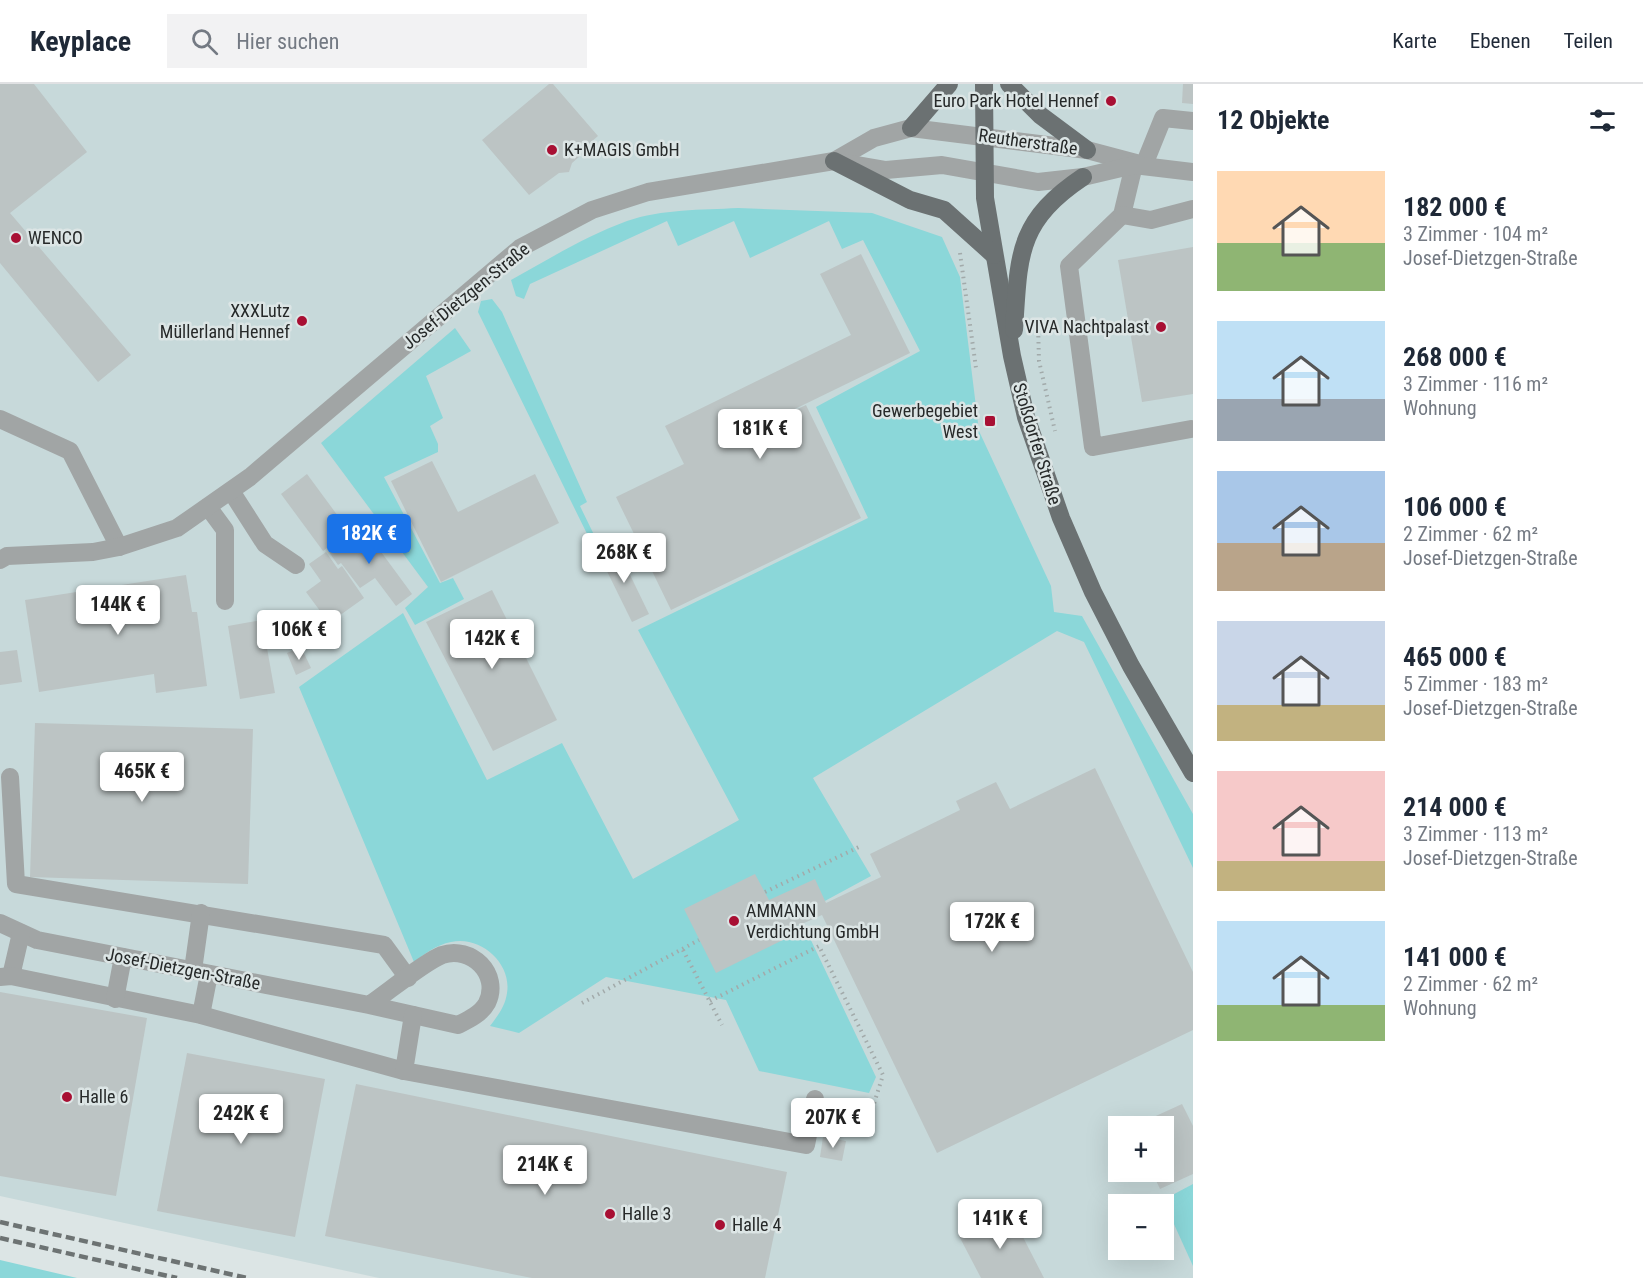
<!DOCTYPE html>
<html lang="de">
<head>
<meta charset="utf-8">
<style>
	body { margin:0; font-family:"Roboto Condensed",sans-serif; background:#f2f2f3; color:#1f2937; height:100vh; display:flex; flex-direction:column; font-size:22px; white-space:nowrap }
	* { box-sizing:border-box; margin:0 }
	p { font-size:20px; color:#747a83 }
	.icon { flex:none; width:33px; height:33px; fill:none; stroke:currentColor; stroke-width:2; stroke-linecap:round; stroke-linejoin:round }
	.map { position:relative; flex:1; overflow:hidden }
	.panel { display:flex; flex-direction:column; background:#fff; width:450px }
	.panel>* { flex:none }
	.tools { position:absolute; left:1108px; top:1032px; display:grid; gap:12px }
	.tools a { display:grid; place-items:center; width:66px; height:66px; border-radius:0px; background:#fff; box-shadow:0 6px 24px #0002; font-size:30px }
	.price { position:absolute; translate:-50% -51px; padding:0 14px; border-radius:6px; background:#fff; color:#222; font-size:20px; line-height:39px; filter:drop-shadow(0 2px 3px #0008) }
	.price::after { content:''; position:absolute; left:50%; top:36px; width:18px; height:14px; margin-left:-9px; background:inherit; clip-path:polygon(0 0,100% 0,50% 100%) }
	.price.on { background:#1a73e8; color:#fff }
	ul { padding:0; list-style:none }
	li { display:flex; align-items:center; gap:18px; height:150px; padding:0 24px }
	li span { display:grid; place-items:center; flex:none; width:168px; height:120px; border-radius:0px; color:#555 }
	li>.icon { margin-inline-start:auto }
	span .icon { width:72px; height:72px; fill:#fffc; stroke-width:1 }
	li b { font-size:26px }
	h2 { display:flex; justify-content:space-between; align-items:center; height:72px; padding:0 24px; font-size:26px }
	header { display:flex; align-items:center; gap:36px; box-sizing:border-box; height:84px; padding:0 30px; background:#fff; border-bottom:2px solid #e0e1e3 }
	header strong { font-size:28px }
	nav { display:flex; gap:33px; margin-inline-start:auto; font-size:21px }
	.search { width:420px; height:54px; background:#f2f2f3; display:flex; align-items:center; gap:15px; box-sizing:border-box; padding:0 21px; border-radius:0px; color:#747a83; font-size:22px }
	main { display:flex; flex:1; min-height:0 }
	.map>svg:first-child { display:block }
</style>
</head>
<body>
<header>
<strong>Keyplace</strong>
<div class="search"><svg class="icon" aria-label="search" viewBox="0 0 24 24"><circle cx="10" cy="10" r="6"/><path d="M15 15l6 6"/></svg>Hier suchen</div>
<nav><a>Karte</a><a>Ebenen</a><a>Teilen</a></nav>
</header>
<main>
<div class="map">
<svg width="1193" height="1194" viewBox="0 0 1193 1194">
	<rect width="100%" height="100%" fill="#dce5e5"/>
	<!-- built -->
	<path fill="#c7d9da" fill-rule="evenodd" d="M 0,0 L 1193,0 L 1193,1194 L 379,1194 L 0,1112 ZM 1119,1042 L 1164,1042 L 1164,1088 L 1119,1088 ZM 1119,1120 L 1164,1120 L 1164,1166 L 1119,1166 Z"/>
	<!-- green -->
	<g fill="#8bd7d9">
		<path d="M 738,124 L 872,129 L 942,153 L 960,193 L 979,347 L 1051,502 L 1054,528 L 1082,532 L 1193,730 L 1193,784 L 1084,558 L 1057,547 L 813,694 L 871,792 L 799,831 L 876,993 L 869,1009 L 759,987 L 726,916 L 606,893 L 519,949 L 490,942 C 498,931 505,923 507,909 C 512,879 480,851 451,858 C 436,861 426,869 414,878 L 299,603 L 403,529 L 487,696 L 562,659 L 633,795 L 739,736 L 638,546 L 868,434 L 816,323 L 920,267 L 863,156 L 842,165 L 829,137 L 750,174 L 734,137 L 678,162 L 667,137 L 530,200 L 524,215 L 516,212 L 511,196 C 549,175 586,152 627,137 C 662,125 701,126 738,124 Z"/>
		<path d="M 492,215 L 502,228 L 587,418 L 580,422 L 597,457 L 592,460 L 478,228 L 481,217 Z"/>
		<path d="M 455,244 L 471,267 L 426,292 L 443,334 L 430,342 L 438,360 L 438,368 L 384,393 L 440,499 L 453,494 L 464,515 L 415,541 L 405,524 L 428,503 L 321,359 Z"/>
		<path d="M 1193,1100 L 1193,1182 L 1163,1116 Z"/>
		<path d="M 0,1176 L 77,1194 L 0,1194 Z"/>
	</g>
	<!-- building -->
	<g fill="#bcc4c4">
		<path d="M 0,0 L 34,0 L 87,68 L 10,129 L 131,271 L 98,298 L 0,179 Z"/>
		<path d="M 549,0 L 553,0 L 598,52 L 584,64 L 586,67 L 572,79 L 569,88 L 559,89 L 529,111 L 482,56 Z"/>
		<path d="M 1183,0 L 1193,0 L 1193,20 L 1182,19 Z"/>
		<path d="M 1193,163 L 1193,310 L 1142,318 L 1118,176 Z"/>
		<path d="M 861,170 L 910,269 L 719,362 L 806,321 L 861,434 L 671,526 L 616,413 L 684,380 L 665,342 L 851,251 L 820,190 Z"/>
		<path d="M 432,377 L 458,428 L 535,390 L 559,439 L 441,498 L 391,397 Z"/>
		<path d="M 307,390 L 349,447 L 323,467 L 281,410 Z"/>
		<path d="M 362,442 L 412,510 L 396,522 L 375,494 L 360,504 L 341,479 L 338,481 L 329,468 Z"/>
		<path d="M 616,462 L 649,530 L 632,538 L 599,471 Z"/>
		<path d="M 326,468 L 338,485 L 342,482 L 364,514 L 329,539 L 306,508 L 321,497 L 309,480 Z"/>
		<path d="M 186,491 L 192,528 L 197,528 L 207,602 L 156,609 L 154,590 L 39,608 L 25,516 Z"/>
		<path d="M 492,506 L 557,636 L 493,667 L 426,538 Z"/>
		<path d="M 262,536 L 275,609 L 240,615 L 228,542 Z"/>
		<path d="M 301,563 L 311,584 L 296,591 L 287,569 Z"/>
		<path d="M 17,566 L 22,598 L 0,601 L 0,568 Z"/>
		<path d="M 35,639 L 253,645 L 248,800 L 30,793 Z"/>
		<path d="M 1095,684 L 1193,888 L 1193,946 L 937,1069 L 822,831 L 784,848 L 787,854 L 716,889 L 684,825 L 755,790 L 769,816 L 815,795 L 826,819 L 881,793 L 870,770 L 960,726 L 956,717 L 996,698 L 1010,725 Z"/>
		<path d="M 0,908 L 147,934 L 116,1112 L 0,1092 Z"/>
		<path d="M 187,969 L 325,995 L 295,1153 L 157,1127 Z"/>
		<path d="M 356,1000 L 787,1088 L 765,1194 L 532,1194 L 325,1152 Z"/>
		<path d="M 1182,1020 L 1193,1042 L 1193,1090 L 1160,1105 L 1152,1088 L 1164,1088 L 1164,1042 L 1134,1042 Z"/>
		<path d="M 823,1053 L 846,1057 L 842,1077 L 820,1073 Z"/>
		<path d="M 1009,1126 L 1044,1194 L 981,1194 L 959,1152 Z"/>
	</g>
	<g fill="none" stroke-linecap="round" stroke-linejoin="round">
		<!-- path -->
		<g stroke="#a2aaaa" stroke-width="4" stroke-dasharray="1.5 4.5" stroke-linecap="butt">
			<path d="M 960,169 L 976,284"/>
			<path d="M 1038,240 L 1039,277 L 1055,347"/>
			<path d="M 765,808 L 861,762"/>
			<path d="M 683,866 L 722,941"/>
			<path d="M 710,917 L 819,862 L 883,991 L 872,1026"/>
			<path d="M 582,919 L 699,856"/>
		</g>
		<!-- minor -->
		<g stroke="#a1a5a5" stroke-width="18">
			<path d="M 834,77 L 874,54 L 911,44 L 1087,66 L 1136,79"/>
			<path d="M 1134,81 L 1122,131 L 1069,182 L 1093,363 L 1191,345"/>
			<path d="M 1144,81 L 1163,34 L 1193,37"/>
			<path d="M 1122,131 L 1151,136 L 1193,125"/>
			<path d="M 0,335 L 70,367 L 119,463"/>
			<path d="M 231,407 L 265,460 L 296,481"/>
			<path d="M 208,423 L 225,446 L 225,517"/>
			<path d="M 0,476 L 7,472 L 93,468 L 119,463 L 177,444 L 250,393 L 520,164 L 592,126 L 648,108 L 834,77 L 886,86 L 942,81 L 1038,98 L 1083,93 L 1134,81 L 1193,88"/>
			<path d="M 10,693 L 16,800 L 384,861 L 408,894"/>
			<path d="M 0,839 L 37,856 L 369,921 L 458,941 C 468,936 481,930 487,919 C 501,890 471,861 442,871 C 424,878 387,909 369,921"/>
			<path d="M 193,886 L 201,829"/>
			<path d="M 11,892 L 21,849"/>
			<path d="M 0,893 L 11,892 L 201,931 L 404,987"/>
			<path d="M 115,915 L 123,873"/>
			<path d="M 201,931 L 209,890"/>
			<path d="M 413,931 L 404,987 L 806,1061 L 815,1015"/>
		</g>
		<!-- major -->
		<g stroke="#6b7172" stroke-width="18">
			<path d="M 984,0 L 985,114 L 1012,272 L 1026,333 L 1061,434 L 1093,508 L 1131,582 L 1193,689"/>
			<path d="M 1009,0 L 1040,31 L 1087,66"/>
			<path d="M 911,44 L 949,0"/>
			<path d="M 834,77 L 910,116 L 944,126 L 994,171"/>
			<path d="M 1014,246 C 1019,172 1016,138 1083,93"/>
		</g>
		<!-- rail -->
		<g stroke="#6d7373" stroke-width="4.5" stroke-dasharray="9 4.5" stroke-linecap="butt">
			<path d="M 0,1138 L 247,1194"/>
			<path d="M 0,1154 L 177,1194"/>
		</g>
	</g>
	<!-- markers -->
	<g fill="#a80f33" stroke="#dce5e5" stroke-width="2">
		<circle cx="1111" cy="17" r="6"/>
		<circle cx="552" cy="66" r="6"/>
		<circle cx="16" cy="154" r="6"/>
		<circle cx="302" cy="237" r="6"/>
		<circle cx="1161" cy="243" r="6"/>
		<rect x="984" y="331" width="12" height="12" rx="3"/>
		<circle cx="734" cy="837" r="6"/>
		<circle cx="67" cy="1013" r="6"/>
		<circle cx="610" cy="1130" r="6"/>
		<circle cx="720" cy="1141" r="6"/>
	</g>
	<g text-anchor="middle" stroke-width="5" stroke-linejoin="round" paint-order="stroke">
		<!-- poi labels -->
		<g font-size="18" fill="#262929" stroke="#dce5e5" text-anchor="start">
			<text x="1099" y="23" text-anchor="end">Euro Park Hotel Hennef</text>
			<text x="564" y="72">K+MAGIS GmbH</text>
			<text x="28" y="160">WENCO</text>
			<text x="290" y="233" text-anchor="end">XXXLutz<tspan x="290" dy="21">Müllerland Hennef</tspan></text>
			<text x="1149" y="249" text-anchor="end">VIVA Nachtpalast</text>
			<text x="978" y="333" text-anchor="end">Gewerbegebiet<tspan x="978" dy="21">West</tspan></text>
			<text x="746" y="833">AMMANN<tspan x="746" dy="21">Verdichtung GmbH</tspan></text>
			<text x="79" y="1019">Halle 6</text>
			<text x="622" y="1136">Halle 3</text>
			<text x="732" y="1147">Halle 4</text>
		</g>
		<!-- street labels -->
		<g font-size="18" fill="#262929" stroke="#dce5e5">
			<text transform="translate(1028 58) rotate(8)" y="6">Reutherstraße</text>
			<text transform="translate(466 212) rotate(-39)" y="6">Josef-Dietzgen-Straße</text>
			<text transform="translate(1037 360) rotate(73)" y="6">Stoßdorfer Straße</text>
			<text transform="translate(183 885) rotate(11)" y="6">Josef-Dietzgen-Straße</text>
		</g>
	</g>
</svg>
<div class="tools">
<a>+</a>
<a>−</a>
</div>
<b class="price" style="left:760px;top:376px">181K €</b>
<b class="price on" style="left:369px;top:481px">182K €</b>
<b class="price" style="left:624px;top:500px">268K €</b>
<b class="price" style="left:118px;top:552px">144K €</b>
<b class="price" style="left:299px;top:577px">106K €</b>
<b class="price" style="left:492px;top:586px">142K €</b>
<b class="price" style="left:142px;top:719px">465K €</b>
<b class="price" style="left:992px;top:869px">172K €</b>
<b class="price" style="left:241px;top:1061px">242K €</b>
<b class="price" style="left:833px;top:1065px">207K €</b>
<b class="price" style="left:545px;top:1112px">214K €</b>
<b class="price" style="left:1000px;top:1166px">141K €</b>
</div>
<section class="panel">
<h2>12 Objekte<svg class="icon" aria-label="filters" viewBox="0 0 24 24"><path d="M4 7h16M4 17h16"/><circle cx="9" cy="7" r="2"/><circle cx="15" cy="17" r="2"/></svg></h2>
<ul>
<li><span style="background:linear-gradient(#ffd9b3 60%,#8fb573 0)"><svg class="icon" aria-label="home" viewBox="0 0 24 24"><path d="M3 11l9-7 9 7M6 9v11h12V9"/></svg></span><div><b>182 000 €</b><p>3 Zimmer · 104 m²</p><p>Josef-Dietzgen-Straße</p></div></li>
<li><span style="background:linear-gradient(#bfe0f5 65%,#9aa5b1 0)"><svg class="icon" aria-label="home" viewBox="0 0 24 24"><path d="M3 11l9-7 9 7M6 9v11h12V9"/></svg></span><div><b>268 000 €</b><p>3 Zimmer · 116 m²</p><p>Wohnung</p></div></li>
<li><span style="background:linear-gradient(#a9c7e8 60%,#b9a48a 0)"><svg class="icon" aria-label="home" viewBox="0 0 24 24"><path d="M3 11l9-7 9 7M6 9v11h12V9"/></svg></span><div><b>106 000 €</b><p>2 Zimmer · 62 m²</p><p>Josef-Dietzgen-Straße</p></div></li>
<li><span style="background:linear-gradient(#c9d6e8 70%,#c2b280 0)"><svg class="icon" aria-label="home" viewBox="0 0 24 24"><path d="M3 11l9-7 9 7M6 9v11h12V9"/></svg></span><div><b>465 000 €</b><p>5 Zimmer · 183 m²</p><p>Josef-Dietzgen-Straße</p></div></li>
<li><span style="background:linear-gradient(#f6c9c9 75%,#c2b280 0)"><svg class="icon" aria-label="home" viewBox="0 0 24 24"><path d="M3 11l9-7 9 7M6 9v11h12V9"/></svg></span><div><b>214 000 €</b><p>3 Zimmer · 113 m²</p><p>Josef-Dietzgen-Straße</p></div></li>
<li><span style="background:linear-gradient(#bfe0f5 70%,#8fb573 0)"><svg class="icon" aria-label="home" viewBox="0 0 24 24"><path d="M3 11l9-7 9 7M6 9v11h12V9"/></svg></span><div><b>141 000 €</b><p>2 Zimmer · 62 m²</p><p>Wohnung</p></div></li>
</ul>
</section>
</main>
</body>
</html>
